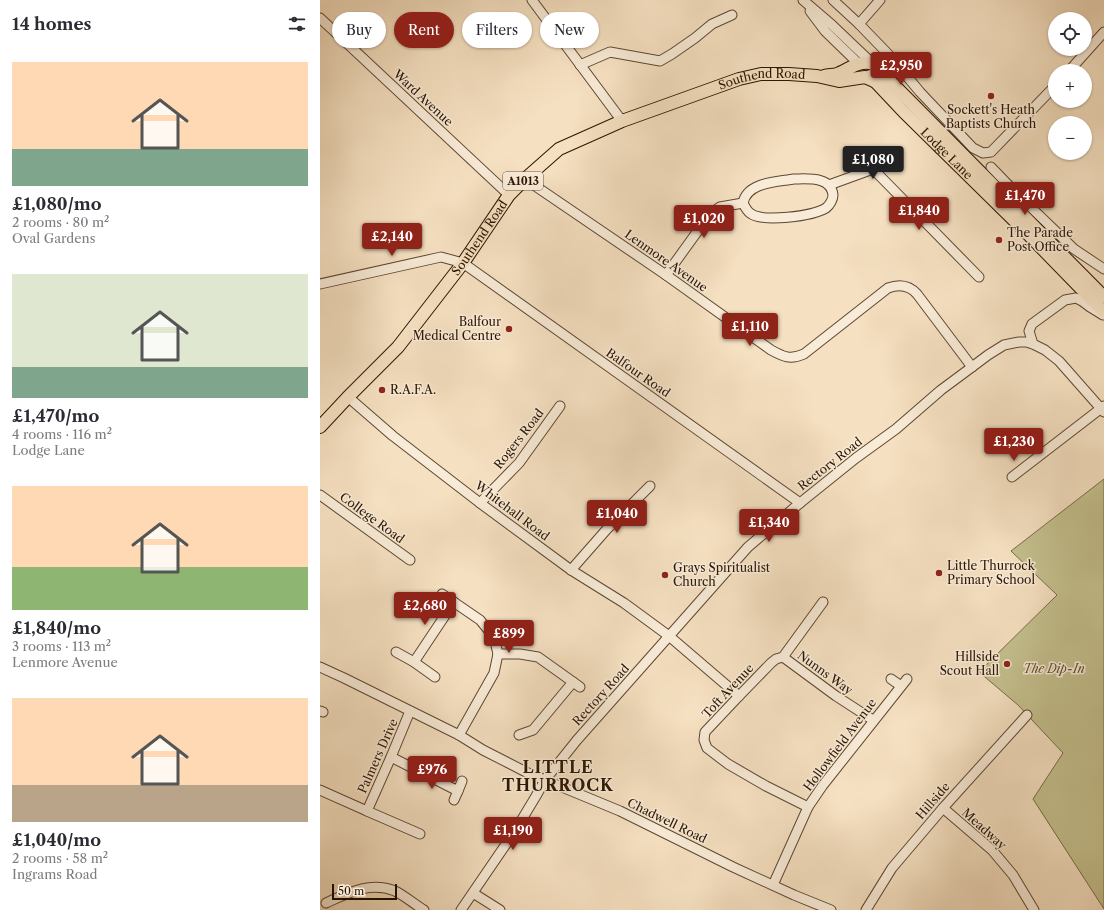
<!DOCTYPE html>
<html lang="en">
<head>
<meta charset="utf-8">
<style>
	body { margin:0; font-family:"Libre Caslon Text",serif; background:#f2f2f3; color:#2b2b33; height:100vh; display:flex; flex-direction:column; font-size:15px; white-space:nowrap }
	* { box-sizing:border-box; margin:0 }
	p { font-size:13px; color:#7c7c81 }
	.icon { flex:none; width:22px; height:22px; fill:none; stroke:currentColor; stroke-width:2; stroke-linecap:round; stroke-linejoin:round }
	.map { position:relative; flex:1; overflow:hidden }
	.details { display:flex; flex-direction:column; background:#fff; width:320px }
	.details>* { flex:none }
	.hud { position:absolute; left:12px; top:12px; width:380px; height:36px; display:flex; gap:8px }
	.fabs { position:absolute; left:728px; top:12px; display:grid; gap:8px }
	.fabs a { display:grid; place-items:center; width:44px; height:44px; border-radius:50%; background:#fff; box-shadow:0 1px 3px #0004; font-size:20px }
	.scale { position:absolute; left:12px; bottom:10px; width:65px; box-sizing:border-box; padding-left:4px; border:2px solid #2b1402; border-top:0; font-size:11px; line-height:14px; white-space:nowrap; color:#2b1402; -webkit-text-stroke:3px #f8ebd7; paint-order:stroke }
	.price { position:absolute; translate:-50% -34px; padding:0 9px; border-radius:4px; background:#8f2418; color:#fff; font-size:13px; line-height:26px; filter:drop-shadow(0 1px 2px #0008) }
	.price::after { content:''; position:absolute; left:50%; top:24px; width:12px; height:9px; margin-left:-6px; background:inherit; clip-path:polygon(0 0,100% 0,50% 100%) }
	.price.selected { background:#222; color:#fff }
	ul { padding:0; list-style:none }
	li { display:grid; align-content:center; gap:8px; height:212px; padding:0 12px }
	li span { display:grid; place-items:center; height:124px; border-radius:0px; color:#555 }
	li>.icon { margin-inline-start:auto }
	span .icon { width:72px; height:72px; fill:#fffc; stroke-width:1 }
	li b { font-size:17px }
	h2 { display:flex; justify-content:space-between; align-items:center; height:48px; padding:0 12px; font-size:17px }
	.pill { padding:0 14px; border-radius:18px; background:#fff; box-shadow:0 1px 3px #0004; font-size:14px; line-height:36px }
	.pill.selected { background:#8f2418; color:#fff }
	main { display:flex; flex:1; min-height:0 }
	.map>svg:first-child { display:block }
</style>
</head>
<body>
<main>
<section class="details">
<h2>14 homes<svg class="icon" aria-label="filters" viewBox="0 0 24 24"><path d="M4 7h16M4 17h16"/><circle cx="9" cy="7" r="2"/><circle cx="15" cy="17" r="2"/></svg></h2>
<ul>
<li><span style="background:linear-gradient(#ffd9b3 70%,#7fa58c 0)"><svg class="icon" aria-label="home" viewBox="0 0 24 24"><path d="M3 11l9-7 9 7M6 9v11h12V9"/></svg></span><div><b>£1,080/mo</b><p>2 rooms · 80 m²</p><p>Oval Gardens</p></div></li>
<li><span style="background:linear-gradient(#dfe7d0 75%,#7fa58c 0)"><svg class="icon" aria-label="home" viewBox="0 0 24 24"><path d="M3 11l9-7 9 7M6 9v11h12V9"/></svg></span><div><b>£1,470/mo</b><p>4 rooms · 116 m²</p><p>Lodge Lane</p></div></li>
<li><span style="background:linear-gradient(#ffd9b3 65%,#8fb573 0)"><svg class="icon" aria-label="home" viewBox="0 0 24 24"><path d="M3 11l9-7 9 7M6 9v11h12V9"/></svg></span><div><b>£1,840/mo</b><p>3 rooms · 113 m²</p><p>Lenmore Avenue</p></div></li>
<li><span style="background:linear-gradient(#ffd9b3 70%,#b9a48a 0)"><svg class="icon" aria-label="home" viewBox="0 0 24 24"><path d="M3 11l9-7 9 7M6 9v11h12V9"/></svg></span><div><b>£1,040/mo</b><p>2 rooms · 58 m²</p><p>Ingrams Road</p></div></li>
</ul>
</section>
<div class="map">
<svg width="784" height="910" viewBox="0 0 784 910">
	<rect width="100%" height="100%" fill="#f5e0c1"/>
	<filter id="stains"><feTurbulence type="fractalNoise" baseFrequency=".005" numOctaves="4"/><feColorMatrix values="0 0 0 0 .2 0 0 0 0 .09 0 0 0 0 .02 0 0 0 .5 -.17"/></filter>
	<radialGradient id="worn" r=".72"><stop offset=".6" stop-color="#630" stop-opacity="0"/><stop offset="1" stop-color="#630" stop-opacity=".3"/></radialGradient>
	<!-- green -->
	<path fill="#c4c08e" stroke="#786a48" d="M 784,479 L 784,909 L 713,799 L 743,753 L 698,705 L 659,672 L 737,595 L 691,551 Z"/>
	<g fill="none" stroke-linecap="round" stroke-linejoin="round">
		<!-- minor casing -->
		<g stroke="#5e4732" stroke-width="11">
			<g id="minor">
				<path d="M 212,0 L 302,121"/>
				<path d="M 483,0 L 512,25 L 553,64"/>
				<path d="M 513,0 L 539,24 L 570,56 L 600,92 L 653,148 L 663,153 L 671,152 L 735,86"/>
				<path d="M 490,11 L 505,31 L 539,64"/>
				<path d="M 0,18 L 189,195"/>
				<path d="M 539,24 L 560,0"/>
				<path d="M 260,65 L 290,52 L 340,61 L 352,54 L 375,38 L 392,24 L 412,15"/>
				<path d="M 749,71 L 784,32"/>
				<path d="M 671,167 L 697,194 L 754,249 L 784,269"/>
				<path d="M 553,169 L 659,277"/>
				<path d="M 205,179 L 346,275 L 451,350 C 464,357 470,360 484,354 L 568,288 C 579,284 589,285 597,294 L 652,367"/>
				<path d="M 474,179 C 487,179 511,176 513,195 C 513,199 510,205 506,208 C 493,216 442,223 430,213 C 427,211 425,207 423,203 C 427,182 457,182 474,179 Z"/>
				<path d="M 509,185 L 553,169 L 541,157"/>
				<path d="M 346,275 L 390,214 L 400,207 L 423,203"/>
				<path d="M 0,284 L 121,257 L 143,263 L 480,503"/>
				<path d="M 713,344 L 709,331 L 712,324 L 745,300 L 756,298 L 762,301 L 770,307 L 783,315"/>
				<path d="M 28,397 L 73,436 L 160,503 L 251,570 L 304,603 L 349,636 L 419,696"/>
				<path d="M 692,477 L 784,406"/>
				<path d="M 0,495 L 90,560"/>
				<path d="M 160,503 L 199,463 L 240,406"/>
				<path d="M 251,570 L 287,529 L 330,486"/>
				<path d="M 122,594 L 160,620 L 174,637 L 178,654 L 174,673 L 139,735"/>
				<path d="M 76,652 L 94,662 L 115,677"/>
				<path d="M 178,654 L 200,654 L 218,657 L 260,687"/>
				<path d="M 463,657 L 516,696 L 553,720"/>
				<path d="M 94,662 L 134,602"/>
				<path d="M 0,667 L 24,678 L 139,735 L 163,750 L 208,773 L 300,811 L 413,867 L 474,895 L 511,910"/>
				<path d="M 571,679 L 581,686"/>
				<path d="M 0,711 L 3,712"/>
				<path d="M 199,735 L 213,730 L 253,682"/>
				<path d="M 71,757 L 138,791 L 142,781"/>
				<path d="M 0,790 L 47,811 L 71,757 L 90,711"/>
				<path d="M 134,800 L 138,791"/>
				<path d="M 488,807 L 446,786 L 408,764 L 387,748 L 384,740 L 385,732 L 419,696 L 451,663 L 456,659 L 463,657 L 503,602"/>
				<path d="M 623,808 L 672,850 L 693,875 L 714,910"/>
				<path d="M 47,811 L 100,834"/>
				<path d="M 453,885 L 488,807 L 503,785 L 587,679"/>
				<path d="M 153,893 L 180,910"/>
				<path d="M 6,903 C 28,893 50,881 75,891 C 85,896 94,904 104,910"/>
				<path d="M 141,910 L 195,831 L 216,796 L 225,780 L 257,740 L 428,547 L 480,503 L 536,458 L 576,429 L 621,390 L 652,367 L 668,355 L 684,345 L 699,342 L 706,342 L 713,344 L 725,350 L 739,361 L 784,412"/>
				<path d="M 546,910 L 572,868 L 623,808 L 707,715"/>
			</g>
		</g>
		<!-- major casing -->
		<g stroke="#2b1402" stroke-width="14">
			<g id="major">
				<path d="M 504,76 C 508,75 513,75 517,74 C 528,70 540,59 553,64 L 784,297"/>
				<path id="s1" d="M 550,76 L 583,111 L 706,232 L 784,312"/>
				<path id="s2" d="M 0,427 L 28,397 L 78,347 L 143,263 L 189,195 L 205,179 L 239,149 L 302,121 L 419,79 L 441,74 L 469,74 L 497,76 L 519,81 L 545,77 L 554,81"/>
			</g>
		</g>
		<!-- minor -->
		<use href="#minor" stroke="#f8ebd7" stroke-width="9"/>
		<!-- major -->
		<use href="#major" stroke="#f5e0c1" stroke-width="12"/>
	</g>
	<!-- markers -->
	<g fill="#8f2418" stroke="#f8ebd7" stroke-width="1.5">
		<circle cx="671" cy="96" r="4"/>
		<circle cx="679" cy="240" r="4"/>
		<circle cx="189" cy="329" r="4"/>
		<circle cx="62" cy="390" r="4"/>
		<circle cx="619" cy="573" r="4"/>
		<circle cx="345" cy="575" r="4"/>
		<circle cx="687" cy="664" r="4"/>
	</g>
	<g text-anchor="middle" stroke-width="3" stroke-linejoin="round" paint-order="stroke">
		<!-- shield labels -->
		<rect fill="#f8ebd7" stroke="#685442" stroke-width="1" x="183" y="172" width="40" height="18" rx="3"/>
		<g font-size="11" font-weight="bold" fill="#2b1402">
			<text x="203" y="185">A1013</text>
		</g>
		<!-- street labels -->
		<g font-size="12" fill="#2b1402" stroke="#f8ebd7">
			<text dy="4" stroke="none"><textPath href="#s2" startOffset="584">Southend Road</textPath></text>
			<text transform="translate(103 98) rotate(43)" y="4">Ward Avenue</text>
			<text dy="4" stroke="none"><textPath href="#s1" startOffset="109">Lodge Lane</textPath></text>
			<text dy="4" stroke="none"><textPath href="#s2" startOffset="248">Southend Road</textPath></text>
			<text transform="translate(346 261) rotate(35)" y="4">Lenmore Avenue</text>
			<text transform="translate(318 373) rotate(35)" y="4">Balfour Road</text>
			<text transform="translate(199 439) rotate(-52)" y="4">Rogers Road</text>
			<text transform="translate(510 464) rotate(-38)" y="4">Rectory Road</text>
			<text transform="translate(192 511) rotate(37)" y="4">Whitehall Road</text>
			<text transform="translate(52 518) rotate(36)" y="4">College Road</text>
			<text transform="translate(505 673) rotate(36)" y="4">Nunns Way</text>
			<text transform="translate(408 691) rotate(-47)" y="4">Toft Avenue</text>
			<text transform="translate(281 695) rotate(-48)" y="4">Rectory Road</text>
			<text transform="translate(520 745) rotate(-53)" y="4">Hollowfield Avenue</text>
			<text transform="translate(58 756) rotate(-66)" y="4">Palmers Drive</text>
			<text transform="translate(613 801) rotate(-49)" y="4">Hillside</text>
			<text transform="translate(347 821) rotate(26)" y="4">Chadwell Road</text>
			<text transform="translate(664 829) rotate(42)" y="4">Meadway</text>
		</g>
		<!-- poi labels -->
		<g font-size="12" fill="#2b1402" stroke="#f8ebd7" text-anchor="start">
			<text x="671" y="114" text-anchor="middle">Sockett's Heath<tspan x="671" dy="14">Baptists Church</tspan></text>
			<text x="687" y="237">The Parade<tspan x="687" dy="14">Post Office</tspan></text>
			<text x="181" y="326" text-anchor="end">Balfour<tspan x="181" dy="14">Medical Centre</tspan></text>
			<text x="70" y="394">R.A.F.A.</text>
			<text x="627" y="570">Little Thurrock<tspan x="627" dy="14">Primary School</tspan></text>
			<text x="353" y="572">Grays Spiritualist<tspan x="353" dy="14">Church</tspan></text>
			<text x="679" y="661" text-anchor="end">Hillside<tspan x="679" dy="14">Scout Hall</tspan></text>
		</g>
		<!-- park labels -->
		<g font-size="12" font-style="italic" fill="#615033" stroke="#f8ebd7">
			<text x="734" y="673">The Dip-In</text>
		</g>
		<!-- district labels -->
		<g font-size="16" font-weight="bold" letter-spacing="1" fill="#2b1402" stroke="#f8ebd7">
			<text x="238" y="773">LITTLE<tspan x="238" dy="18">THURROCK</tspan></text>
		</g>
	</g>
	<rect width="100%" height="100%" filter="url(#stains)"/>
	<rect width="100%" height="100%" fill="url(#worn)"/>
</svg>
<div class="fabs">
<a><svg class="icon" aria-label="locate" viewBox="0 0 24 24"><circle cx="12" cy="12" r="6"/><path d="M12 2v4M12 18v4M2 12h4M18 12h4"/></svg></a>
<a>+</a>
<a>−</a>
</div>
<div class="scale">50 m</div>
<b class="price" style="left:581px;top:86px">£2,950</b>
<b class="price selected" style="left:553px;top:180px">£1,080</b>
<b class="price" style="left:705px;top:216px">£1,470</b>
<b class="price" style="left:599px;top:231px">£1,840</b>
<b class="price" style="left:384px;top:239px">£1,020</b>
<b class="price" style="left:72px;top:257px">£2,140</b>
<b class="price" style="left:430px;top:347px">£1,110</b>
<b class="price" style="left:694px;top:462px">£1,230</b>
<b class="price" style="left:297px;top:534px">£1,040</b>
<b class="price" style="left:449px;top:543px">£1,340</b>
<b class="price" style="left:105px;top:626px">£2,680</b>
<b class="price" style="left:189px;top:654px">£899</b>
<b class="price" style="left:112px;top:790px">£976</b>
<b class="price" style="left:193px;top:851px">£1,190</b>
<div class="hud">
<a class="pill">Buy</a>
<a class="pill selected">Rent</a>
<a class="pill">Filters</a>
<a class="pill">New</a>
</div>
</div>
</main>
</body>
</html>
